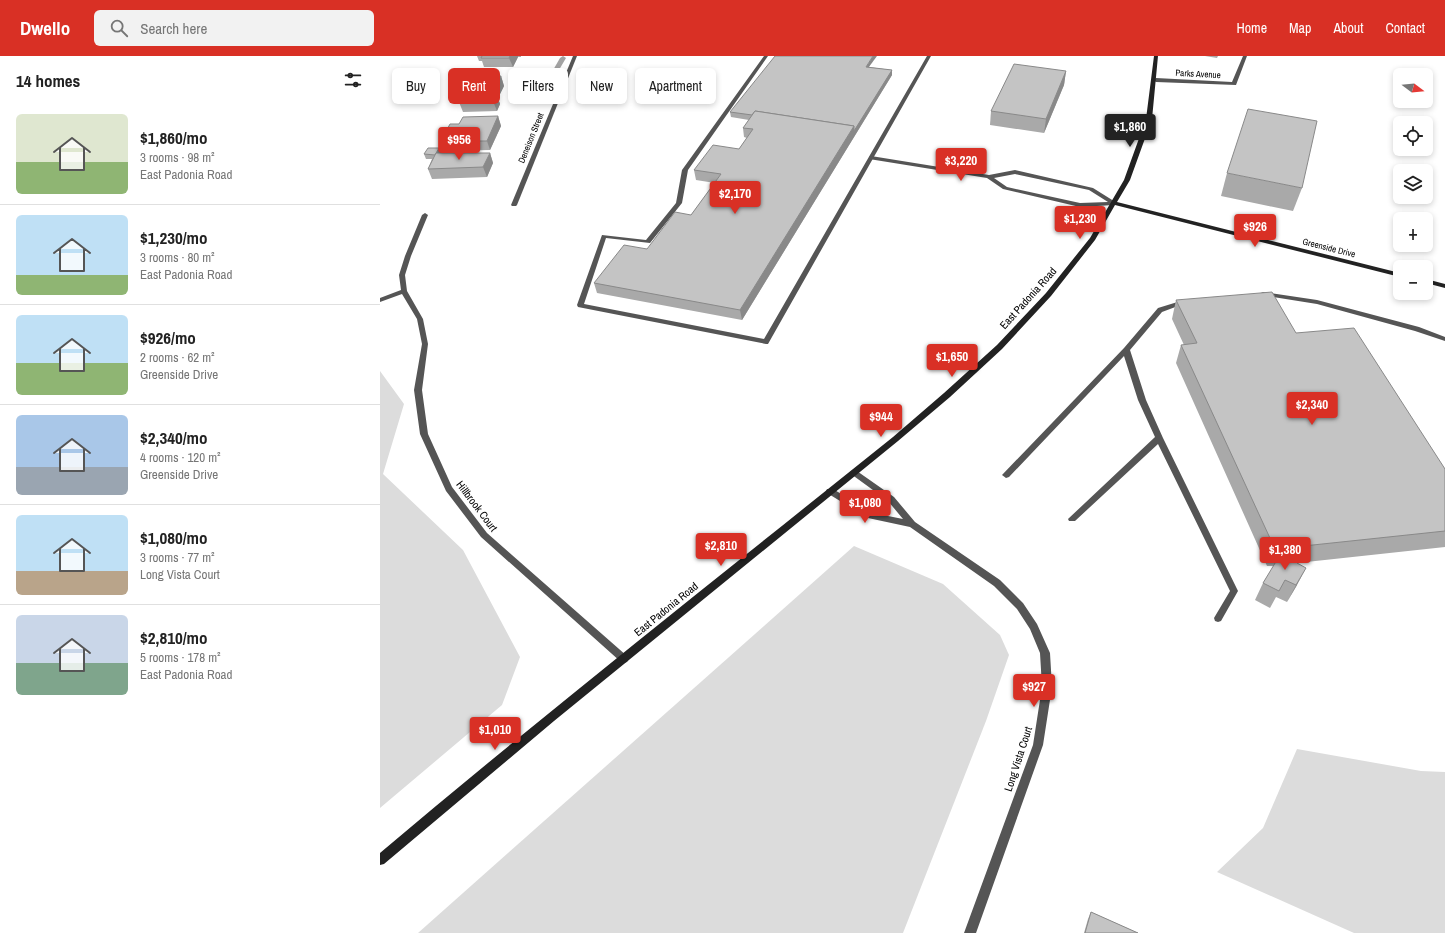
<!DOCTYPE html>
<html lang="en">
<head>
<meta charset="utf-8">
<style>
	body { margin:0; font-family:"Archivo Narrow",sans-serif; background:#f2f2f2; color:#222; height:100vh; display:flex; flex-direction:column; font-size:15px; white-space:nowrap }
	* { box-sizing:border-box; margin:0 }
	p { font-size:13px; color:#767676 }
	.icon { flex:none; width:22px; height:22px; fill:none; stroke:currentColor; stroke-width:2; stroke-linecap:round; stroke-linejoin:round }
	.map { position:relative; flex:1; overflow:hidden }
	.details { display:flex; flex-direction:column; background:#fff; width:380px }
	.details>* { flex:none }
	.hud { position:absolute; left:12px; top:12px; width:380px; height:36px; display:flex; gap:8px }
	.needle { width:26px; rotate:106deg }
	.buttons { position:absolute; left:1013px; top:12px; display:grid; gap:8px }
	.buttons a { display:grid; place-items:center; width:40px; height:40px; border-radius:6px; background:#fff; box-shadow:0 2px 6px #0003; font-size:20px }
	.price { position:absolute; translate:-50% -34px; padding:0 9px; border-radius:4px; background:#d93025; color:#fff; font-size:13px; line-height:26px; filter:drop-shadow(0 1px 2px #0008) }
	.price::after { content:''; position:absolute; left:50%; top:24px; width:12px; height:9px; margin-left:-6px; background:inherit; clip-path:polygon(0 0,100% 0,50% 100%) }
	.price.selected { background:#222; color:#fff }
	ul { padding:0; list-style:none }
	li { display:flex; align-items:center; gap:12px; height:100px; padding:0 16px }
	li+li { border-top:1px solid #e0e0e0 }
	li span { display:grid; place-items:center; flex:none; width:112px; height:80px; border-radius:6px; color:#555 }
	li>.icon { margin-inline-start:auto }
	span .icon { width:48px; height:48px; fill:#fffc; stroke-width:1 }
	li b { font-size:17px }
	h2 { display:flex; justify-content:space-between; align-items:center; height:48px; padding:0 16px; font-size:17px }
	.chip { padding:0 14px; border-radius:6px; background:#fff; box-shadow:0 2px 6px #0003; font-size:14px; line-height:36px }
	.chip.selected { background:#d93025; color:#fff }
	header { display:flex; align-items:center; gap:24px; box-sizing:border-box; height:56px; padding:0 20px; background:#d93025; color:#fff }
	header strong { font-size:19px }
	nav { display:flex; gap:22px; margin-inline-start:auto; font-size:14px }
	.search { width:280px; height:36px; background:#f2f2f2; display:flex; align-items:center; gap:10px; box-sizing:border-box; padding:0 14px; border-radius:6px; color:#767676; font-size:15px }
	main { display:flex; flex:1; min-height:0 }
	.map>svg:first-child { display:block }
</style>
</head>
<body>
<header>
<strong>Dwello</strong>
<div class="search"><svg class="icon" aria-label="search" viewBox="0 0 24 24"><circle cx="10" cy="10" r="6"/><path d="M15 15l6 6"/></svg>Search here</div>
<nav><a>Home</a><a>Map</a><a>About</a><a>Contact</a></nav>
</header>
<main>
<section class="details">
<h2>14 homes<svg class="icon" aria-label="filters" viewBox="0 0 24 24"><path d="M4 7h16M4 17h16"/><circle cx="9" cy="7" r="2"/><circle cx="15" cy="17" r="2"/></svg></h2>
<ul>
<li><span style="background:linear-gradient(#dfe7d0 60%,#8fb573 0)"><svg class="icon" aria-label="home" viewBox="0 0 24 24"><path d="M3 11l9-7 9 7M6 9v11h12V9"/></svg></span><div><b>$1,860/mo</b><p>3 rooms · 98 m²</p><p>East Padonia Road</p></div></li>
<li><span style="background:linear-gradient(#bfe0f5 75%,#8fb573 0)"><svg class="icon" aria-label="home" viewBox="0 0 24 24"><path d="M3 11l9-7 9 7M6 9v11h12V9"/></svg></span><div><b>$1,230/mo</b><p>3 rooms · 80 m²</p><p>East Padonia Road</p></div></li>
<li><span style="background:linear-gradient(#bfe0f5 60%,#8fb573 0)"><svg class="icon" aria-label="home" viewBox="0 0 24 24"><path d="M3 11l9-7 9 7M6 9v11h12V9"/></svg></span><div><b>$926/mo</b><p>2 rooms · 62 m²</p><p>Greenside Drive</p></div></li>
<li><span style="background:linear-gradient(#a9c7e8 65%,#9aa5b1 0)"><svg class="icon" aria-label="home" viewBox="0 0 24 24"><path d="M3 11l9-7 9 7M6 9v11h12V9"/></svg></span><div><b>$2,340/mo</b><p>4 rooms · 120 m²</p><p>Greenside Drive</p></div></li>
<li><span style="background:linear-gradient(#bfe0f5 70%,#b9a48a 0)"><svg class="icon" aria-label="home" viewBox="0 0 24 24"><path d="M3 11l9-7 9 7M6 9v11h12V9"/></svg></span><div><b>$1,080/mo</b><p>3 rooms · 77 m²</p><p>Long Vista Court</p></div></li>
<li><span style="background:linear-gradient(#c9d6e8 60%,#7fa58c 0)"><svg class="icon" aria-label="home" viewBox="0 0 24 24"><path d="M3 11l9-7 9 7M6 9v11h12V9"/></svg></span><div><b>$2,810/mo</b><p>5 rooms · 178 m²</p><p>East Padonia Road</p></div></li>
</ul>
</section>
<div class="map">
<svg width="1065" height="877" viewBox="0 0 1065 877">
	<rect width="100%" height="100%" fill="#fff"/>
	<!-- green -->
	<g fill="#dcdcdc">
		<path d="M 0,315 L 24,348 L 3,418 L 83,494 L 140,601 L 122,649 L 0,752 Z"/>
		<path d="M 474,490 L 563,528 L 620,579 L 629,599 L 606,665 L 523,877 L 38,877 Z"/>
		<path d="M 917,693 L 1041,715 L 1065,716 L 1065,877 L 974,877 L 837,816 L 883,772 Z"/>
	</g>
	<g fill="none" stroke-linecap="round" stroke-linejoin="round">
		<!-- stream -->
		<path fill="#a3a3a3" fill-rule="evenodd" d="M 183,0 L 186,2 L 176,19 L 151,22 L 148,20 L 151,18 L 172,16 L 180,2 Z"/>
		<!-- lane -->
		<g fill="#555" fill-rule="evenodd">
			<path d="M 384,0 L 388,0 L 308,114 L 302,147 L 270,187 L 226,182 L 204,248 L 384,283 L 547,0 L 551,0 L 388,288 L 386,288 L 198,251 L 197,249 L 222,179 L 266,184 L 296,147 L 302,114 Z"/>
			<path d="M 883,236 L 937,244 L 1039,271 L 1065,281 L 1065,285 L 1035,275 L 937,248 L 881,239 L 881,237 Z"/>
			<path d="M 804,244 L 807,246 L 806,247 L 782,256 L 750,294 L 766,344 L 783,382 L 858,535 L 841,565 L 838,566 L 835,565 L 834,562 L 850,535 L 778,388 L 695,465 L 689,465 L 688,463 L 775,381 L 758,344 L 744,300 L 629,421 L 626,422 L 622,419 L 744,292 L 778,252 Z"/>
		</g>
		<!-- street -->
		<g fill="#555" fill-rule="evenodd">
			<path d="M 193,0 L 197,0 L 137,149 L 136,150 L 132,150 L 131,149 Z"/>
			<path d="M 863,0 L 867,0 L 856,29 L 776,26 L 773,24 L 776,22 L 852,26 Z"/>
			<path d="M 491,100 L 609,119 L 635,114 L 713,132 L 737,147 L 734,149 L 700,151 L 623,133 L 607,122 L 489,103 L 489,101 ZM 635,118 L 709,134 L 728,146 L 700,147 L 627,131 L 614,122 Z"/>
			<path d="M 45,157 L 48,159 L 31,200 L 25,219 L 27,235 L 43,263 L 48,288 L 42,334 L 48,378 L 72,431 L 107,477 L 247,600 L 249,603 L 247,606 L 244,607 L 241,606 L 101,481 L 66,435 L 40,378 L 34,334 L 42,288 L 37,263 L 22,238 L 0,246 L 0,242 L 21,234 L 19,219 L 25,200 L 42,159 Z"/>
			<path d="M 474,413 L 514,441 L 535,466 L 620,524 L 643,547 L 657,568 L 670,597 L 672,631 L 663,689 L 596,877 L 584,877 L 653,689 L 662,631 L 660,597 L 650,573 L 637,553 L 614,530 L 530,471 L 488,462 L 447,437 L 446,435 L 447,433 L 453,433 L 493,457 L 523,463 L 508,445 L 471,418 L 470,416 Z"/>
		</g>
		<!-- secondary -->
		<g fill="#222" fill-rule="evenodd">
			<path d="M 774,0 L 778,0 L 772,63 L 750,124 L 737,146 L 1020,217 L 1020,221 L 735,149 L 715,184 L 671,240 L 622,293 L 570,341 L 518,385 L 174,665 L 4,808 L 0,809 L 0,797 C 168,655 341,519 513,381 L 564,337 L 617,289 L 666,237 L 710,182 L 744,124 L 766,63 Z"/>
			<path d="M 1046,223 L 1065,228 L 1065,232 L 1046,227 Z"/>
		</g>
	</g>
	<!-- wall -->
	<g fill="#a9a9a9">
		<path d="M 97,0 L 141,0 L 141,1 L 138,1 L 133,11 L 104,11 L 102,5 L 99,5 Z"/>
		<path d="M 825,0 L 838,0 L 837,2 Z"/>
		<path d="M 489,11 L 512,14 L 512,19 L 362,264 L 217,237 L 214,227 L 267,193 L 311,159 L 335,127 L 316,124 L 314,114 L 359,93 L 367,82 L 364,81 L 363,72 L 369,64 L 351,61 L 350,56 Z"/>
		<path d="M 686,15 L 684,29 L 664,77 L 610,69 L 611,55 Z"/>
		<path d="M 121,20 L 124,30 L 118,42 L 120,48 L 117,55 L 83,56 L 79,46 Z"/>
		<path d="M 118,60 L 121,70 L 110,94 L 65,95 L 61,85 L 79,68 Z"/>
		<path d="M 59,92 L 62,97 L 110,97 L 113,107 L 107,121 L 52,123 L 48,113 L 52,103 L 46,103 L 44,98 Z"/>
		<path d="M 847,117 L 922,132 L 913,155 L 841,140 Z"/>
		<path d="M 796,244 L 916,277 L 1065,413 L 1065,491 L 917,507 L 917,529 L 907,546 L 896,541 L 890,552 L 875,544 L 883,527 L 894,510 L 887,510 L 796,307 L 801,289 L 804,289 L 792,263 Z"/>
		<path d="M 711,856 L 758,877 L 704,877 L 708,863 Z"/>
	</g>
	<!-- shaded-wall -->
	<g fill="#898989">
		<path d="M 130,0 L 138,0 L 138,1 L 133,11 L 129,2 Z"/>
		<path d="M 493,0 L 497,0 L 486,15 L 486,11 Z"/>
		<path d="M 512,14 L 512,19 L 362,264 L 360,254 L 474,70 Z"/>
		<path d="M 686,15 L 684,29 L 664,77 L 666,63 Z"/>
		<path d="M 121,20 L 124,30 L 118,42 L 120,48 L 117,55 L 113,45 L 112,38 Z"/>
		<path d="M 118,60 L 121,70 L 110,94 L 107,85 Z"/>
		<path d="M 59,92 L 62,97 L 55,99 Z"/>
		<path d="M 110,97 L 113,107 L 107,121 L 103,111 Z"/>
		<path d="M 926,512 L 917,529 L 907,546 L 916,529 Z"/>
	</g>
	<!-- building -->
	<g fill="#c4c4c4" stroke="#898989">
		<path d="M 102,0 L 130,0 L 129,2 L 101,2 Z"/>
		<path d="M 395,0 L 493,0 L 486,11 L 512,14 L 474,75 L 474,70 L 375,55 L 372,59 L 350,56 Z"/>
		<path d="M 634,8 L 686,15 L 666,63 L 611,55 Z"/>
		<path d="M 121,20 L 112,38 L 117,38 L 113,45 L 79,46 L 92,21 Z"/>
		<path d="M 868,53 L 937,65 L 922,132 L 847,117 Z"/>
		<path d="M 375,55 L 474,70 L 360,254 L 214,227 L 244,189 L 267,193 L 295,156 L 311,159 L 341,118 L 314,114 L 333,89 L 359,93 L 373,73 L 363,72 Z"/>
		<path d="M 118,60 L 107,85 L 61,85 L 70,68 L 79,68 L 83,61 Z"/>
		<path d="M 48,92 L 59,92 L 55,99 L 44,98 Z"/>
		<path d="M 56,97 L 110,97 L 103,111 L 48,113 Z"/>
		<path d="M 892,236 L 916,277 L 974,272 L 1065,413 L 1065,475 L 895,493 L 801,289 L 817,287 L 796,244 Z"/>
		<path d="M 903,494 L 919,502 L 917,507 L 926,512 L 916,529 L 905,524 L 899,535 L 883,527 Z"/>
		<path d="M 711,856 L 758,877 L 705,877 Z"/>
	</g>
	<g text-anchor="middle" stroke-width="3.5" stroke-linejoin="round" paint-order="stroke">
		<!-- far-street labels -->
		<g font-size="9" fill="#000" stroke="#fff">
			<text transform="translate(818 18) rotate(3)" y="3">Parks Avenue</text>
			<text transform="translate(151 82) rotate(-68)" y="3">Deneison Street</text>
			<text transform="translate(949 192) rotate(14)" y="3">Greenside Drive</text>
		</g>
		<!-- street labels -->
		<g font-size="11" fill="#000" stroke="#fff">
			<text transform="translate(648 242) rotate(-48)" y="4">East Padonia Road</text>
			<text transform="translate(97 450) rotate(53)" y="4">Hillbrook Court</text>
			<text transform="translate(286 553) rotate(-39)" y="4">East Padonia Road</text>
			<text transform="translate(638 703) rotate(-72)" y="4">Long Vista Court</text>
		</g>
	</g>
</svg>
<div class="buttons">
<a><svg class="needle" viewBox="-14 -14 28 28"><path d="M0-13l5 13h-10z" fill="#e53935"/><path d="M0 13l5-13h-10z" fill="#767676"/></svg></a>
<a><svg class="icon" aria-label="locate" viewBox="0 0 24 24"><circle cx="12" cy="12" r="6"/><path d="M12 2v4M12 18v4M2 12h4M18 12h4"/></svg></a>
<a><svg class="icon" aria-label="layers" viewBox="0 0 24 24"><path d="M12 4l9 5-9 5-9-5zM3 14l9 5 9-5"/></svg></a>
<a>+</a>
<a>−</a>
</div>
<b class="price selected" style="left:750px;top:92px">$1,860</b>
<b class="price" style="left:79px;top:105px">$956</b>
<b class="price" style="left:581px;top:126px">$3,220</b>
<b class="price" style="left:355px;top:159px">$2,170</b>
<b class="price" style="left:700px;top:184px">$1,230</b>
<b class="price" style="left:875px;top:192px">$926</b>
<b class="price" style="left:572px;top:322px">$1,650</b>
<b class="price" style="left:932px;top:370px">$2,340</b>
<b class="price" style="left:501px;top:382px">$944</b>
<b class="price" style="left:485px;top:468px">$1,080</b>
<b class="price" style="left:341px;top:511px">$2,810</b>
<b class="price" style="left:905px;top:515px">$1,380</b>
<b class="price" style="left:654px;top:652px">$927</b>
<b class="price" style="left:115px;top:695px">$1,010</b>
<div class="hud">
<a class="chip">Buy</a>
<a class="chip selected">Rent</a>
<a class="chip">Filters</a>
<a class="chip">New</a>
<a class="chip">Apartment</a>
</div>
</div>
</main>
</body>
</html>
